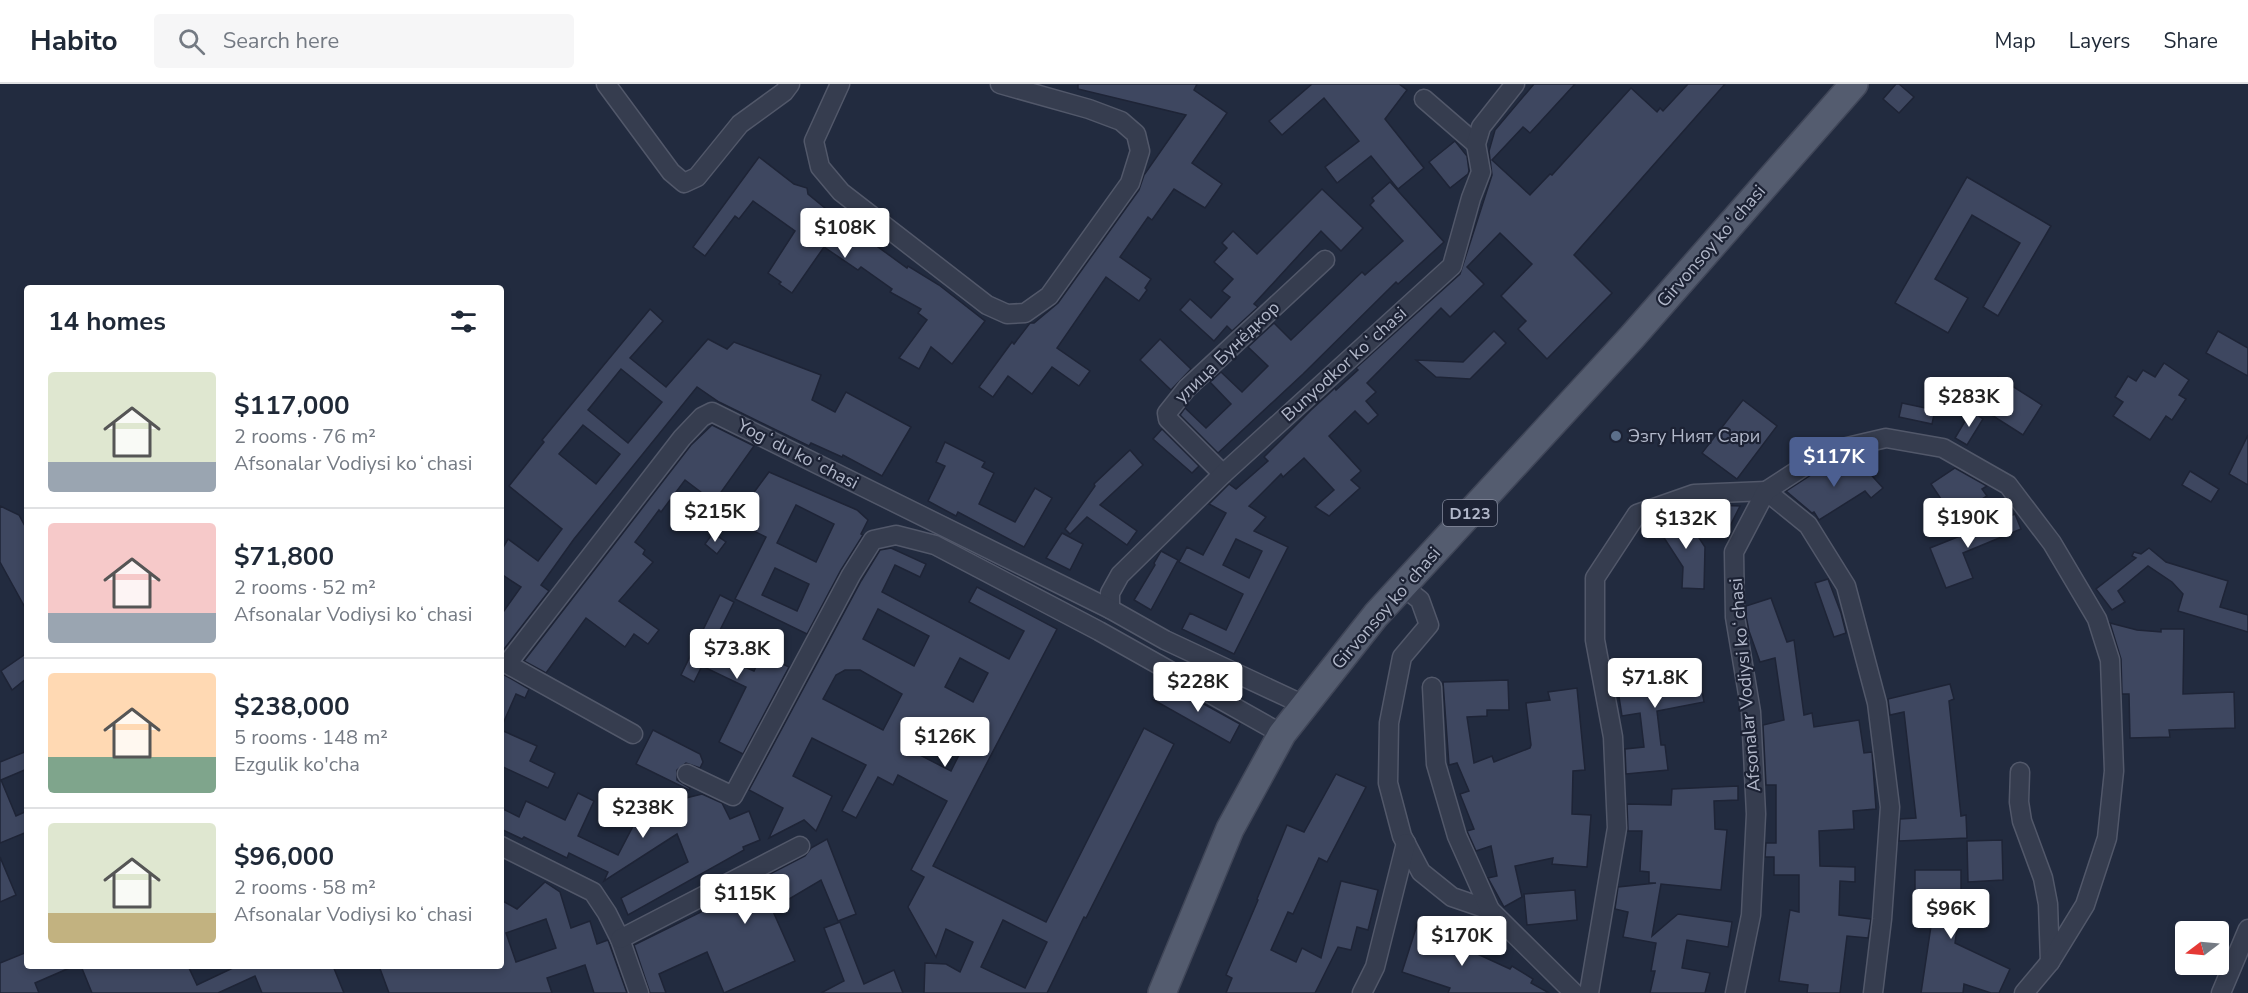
<!DOCTYPE html>
<html lang="en">
<head>
<meta charset="utf-8">
<style>
	body { margin:0; font-family:"Nunito Sans",sans-serif; background:#f6f6f7; color:#1f2937; height:100vh; display:flex; flex-direction:column; font-size:22px; white-space:nowrap }
	* { box-sizing:border-box; margin:0 }
	p { font-size:20px; color:#747a83 }
	.icon { flex:none; width:33px; height:33px; fill:none; stroke:currentColor; stroke-width:2; stroke-linecap:round; stroke-linejoin:round }
	.map { position:relative; flex:1; overflow:hidden }
	.side { position:absolute; left:24px; top:201px; width:480px; height:684px; display:flex; flex-direction:column; background:#fff; border-radius:6px; box-shadow:0 3px 9px #0003 }
	.side>* { flex:none }
	.needle { width:39px; rotate:254deg }
	.fabs { position:absolute; left:2175px; top:837px; display:grid; gap:12px }
	.fabs a { display:grid; place-items:center; width:54px; height:54px; border-radius:6px; background:#fff; box-shadow:0 3px 9px #0003; font-size:30px }
	.price { position:absolute; translate:-50% -51px; padding:0 14px; border-radius:6px; background:#fff; color:#222; font-size:20px; line-height:39px; filter:drop-shadow(0 2px 3px #0008) }
	.price::after { content:''; position:absolute; left:50%; top:36px; width:18px; height:14px; margin-left:-9px; background:inherit; clip-path:polygon(0 0,100% 0,50% 100%) }
	.price.selected { background:#4c5f91; color:#fff }
	ul { padding:0; list-style:none }
	li { display:flex; align-items:center; gap:18px; height:150px; padding:0 24px }
	li+li { border-top:2px solid #e0e1e3 }
	li span { display:grid; place-items:center; flex:none; width:168px; height:120px; border-radius:6px; color:#555 }
	li>.icon { margin-inline-start:auto }
	span .icon { width:72px; height:72px; fill:#fffc; stroke-width:1 }
	li b { font-size:26px }
	h2 { display:flex; justify-content:space-between; align-items:center; height:72px; padding:0 24px; font-size:26px }
	header { display:flex; align-items:center; gap:36px; box-sizing:border-box; height:84px; padding:0 30px; background:#fff; border-bottom:2px solid #e0e1e3 }
	header strong { font-size:28px }
	nav { display:flex; gap:33px; margin-inline-start:auto; font-size:21px }
	.search { width:420px; height:54px; background:#f6f6f7; display:flex; align-items:center; gap:15px; box-sizing:border-box; padding:0 21px; border-radius:6px; color:#747a83; font-size:22px }
	.map>svg:first-child { display:block }
</style>
</head>
<body>
<header>
<strong>Habito</strong>
<div class="search"><svg class="icon" aria-label="search" viewBox="0 0 24 24"><circle cx="10" cy="10" r="6"/><path d="M15 15l6 6"/></svg>Search here</div>
<nav><a>Map</a><a>Layers</a><a>Share</a></nav>
</header>
<div class="map">
<svg width="2248" height="909" viewBox="0 0 2248 909">
	<rect width="100%" height="100%" fill="#222b3f"/>
	<!-- building -->
	<g fill="#3e4760" stroke="#1e2436" stroke-width="1.5" fill-rule="evenodd">
		<path d="M 1078,0 L 1197,0 L 1194,6 L 1227,29 L 1192,79 L 1222,100 L 1205,124 L 1174,105 L 1152,136 L 1148,133 L 1120,173 L 1151,195 L 1145,204 L 1147,206 L 1139,217 L 1106,193 L 1057,264 L 1090,287 L 1079,302 L 1052,283 L 1032,310 L 1008,292 L 993,313 L 979,303 L 1012,258 L 1014,260 L 1030,239 L 1034,239 L 1058,219 L 1139,106 L 1144,91 L 1186,31 L 1078,5 Z"/>
		<path d="M 1312,0 L 1399,0 L 1407,6 L 1385,35 L 1424,84 L 1398,105 L 1371,72 L 1337,99 L 1325,83 L 1359,57 L 1324,14 L 1282,51 L 1269,37 Z"/>
		<path d="M 1534,0 L 1575,0 L 1530,49 L 1523,43 L 1492,76 L 1530,111 L 1550,90 L 1552,91 L 1631,4 L 1657,28 L 1660,24 L 1663,27 L 1688,0 L 1725,0 L 1574,171 L 1612,209 L 1547,275 L 1518,245 L 1526,237 L 1501,212 L 1532,180 L 1500,149 L 1467,183 L 1484,200 L 1450,233 L 1441,224 L 1367,299 L 1376,308 L 1366,317 L 1378,331 L 1368,340 L 1355,327 L 1329,352 L 1361,387 L 1351,396 L 1360,404 L 1329,432 L 1315,423 L 1334,406 L 1304,374 L 1283,393 L 1281,390 L 1249,422 L 1266,433 L 1254,447 L 1288,463 L 1234,570 L 1182,545 L 1190,529 L 1226,546 L 1243,510 L 1179,478 L 1187,463 L 1203,471 L 1226,429 L 1209,420 L 1229,400 L 1236,405 L 1268,377 L 1264,373 L 1311,326 L 1335,304 L 1336,306 L 1358,286 L 1356,284 L 1460,190 L 1492,91 L 1489,67 L 1495,46 ZM 1236,455 L 1262,467 L 1249,494 L 1223,481 Z"/>
		<path d="M 1896,0 L 1899,0 L 1914,13 L 1899,29 L 1883,15 Z"/>
		<path d="M 1455,57 L 1467,72 L 1469,87 L 1468,90 L 1450,104 L 1429,78 Z"/>
		<path d="M 759,73 L 794,100 L 807,104 L 808,110 L 831,129 L 907,184 L 908,182 L 939,201 L 985,237 L 952,280 L 931,263 L 919,285 L 899,274 L 927,236 L 918,229 L 921,225 L 890,208 L 892,205 L 861,183 L 858,186 L 824,163 L 792,209 L 779,200 L 781,198 L 768,189 L 795,147 L 753,117 L 739,135 L 735,132 L 705,172 L 693,163 Z"/>
		<path d="M 1967,93 L 2051,142 L 1998,232 L 1983,223 L 2020,159 L 1972,131 L 1935,195 L 1968,214 L 1948,249 L 1895,219 Z"/>
		<path d="M 1390,98 L 1444,158 L 1398,200 L 1396,198 L 1303,290 L 1218,369 L 1180,331 L 1185,324 L 1206,344 L 1231,320 L 1210,298 L 1221,288 L 1242,308 L 1268,282 L 1248,263 L 1274,239 L 1291,256 L 1362,188 L 1365,191 L 1403,157 L 1370,121 L 1374,117 L 1372,114 Z"/>
		<path d="M 1322,105 L 1363,144 L 1341,167 L 1321,147 L 1254,220 L 1258,223 L 1232,247 L 1227,242 L 1214,257 L 1180,226 L 1190,215 L 1211,234 L 1230,213 L 1222,207 L 1233,195 L 1214,178 L 1227,164 L 1222,159 L 1233,147 L 1257,170 Z"/>
		<path d="M 650,225 L 663,237 L 630,274 L 666,303 L 708,255 L 727,265 L 734,258 L 821,291 L 812,316 L 835,328 L 846,308 L 911,343 L 882,392 L 843,371 L 842,373 L 811,359 L 809,362 L 719,318 L 697,303 L 574,455 L 541,501 L 549,507 L 501,569 L 501,531 L 521,503 L 501,490 L 501,467 L 508,455 L 538,477 L 562,445 L 509,402 L 544,358 L 542,356 ZM 621,285 L 662,318 L 628,359 L 588,326 ZM 583,341 L 620,370 L 596,400 L 559,370 Z"/>
		<path d="M 1494,247 L 1506,259 L 1470,295 L 1436,293 L 1416,276 L 1463,278 Z"/>
		<path d="M 2218,247 L 2248,264 L 2248,292 L 2206,269 Z"/>
		<path d="M 1160,255 L 1191,285 L 1171,306 L 1140,276 Z"/>
		<path d="M 2164,279 L 2189,296 L 2179,311 L 2186,315 L 2172,336 L 2166,332 L 2150,356 L 2113,332 L 2123,318 L 2115,313 L 2128,292 L 2136,297 L 2143,286 L 2155,293 Z"/>
		<path d="M 1998,293 L 2042,321 L 2023,351 L 1979,323 Z"/>
		<path d="M 1743,316 L 1777,342 L 1737,395 L 1702,369 Z"/>
		<path d="M 1902,319 L 1935,326 L 1932,340 L 1899,333 Z"/>
		<path d="M 1971,327 L 1983,335 L 1967,361 L 1955,354 Z"/>
		<path d="M 712,341 L 754,362 L 714,418 L 685,396 L 661,428 L 659,426 L 635,458 L 645,466 L 643,470 L 653,478 L 619,517 L 659,546 L 648,560 L 634,550 L 625,563 L 586,534 L 546,589 L 524,577 L 691,361 Z"/>
		<path d="M 1162,345 L 1199,382 L 1192,389 L 1153,355 Z"/>
		<path d="M 2248,351 L 2248,401 L 2229,390 Z"/>
		<path d="M 945,358 L 985,378 L 982,383 L 994,389 L 979,420 L 1015,438 L 1035,404 L 1052,414 L 1024,463 L 958,428 L 956,432 L 928,417 L 945,382 L 936,378 Z"/>
		<path d="M 1130,366 L 1143,381 L 1100,421 L 1137,447 L 1127,461 L 1087,433 L 1070,450 L 1065,445 L 1095,402 L 1094,400 Z"/>
		<path d="M 1855,373 L 1883,404 L 1871,414 L 1865,407 L 1819,436 L 1814,428 L 1812,429 L 1786,407 L 1823,383 L 1829,392 L 1849,374 Z"/>
		<path d="M 1955,384 L 1987,402 L 1982,405 L 1987,412 L 1953,433 L 1931,400 Z"/>
		<path d="M 2190,387 L 2219,405 L 2211,418 L 2182,401 Z"/>
		<path d="M 769,388 L 857,426 L 868,436 L 861,450 L 863,451 L 841,486 L 807,550 L 735,515 L 766,453 L 733,437 ZM 796,421 L 834,440 L 816,478 L 777,459 ZM 775,484 L 809,500 L 797,527 L 762,511 Z"/>
		<path d="M 1714,421 L 1740,422 L 1730,442 L 1715,443 Z"/>
		<path d="M 0,422 L 19,431 L 27,446 L 27,527 L 0,478 Z"/>
		<path d="M 1682,428 L 1705,463 L 1704,505 L 1682,504 L 1683,483 L 1657,443 Z"/>
		<path d="M 2015,430 L 2021,445 L 1963,469 L 1973,494 L 1946,504 L 1930,464 Z"/>
		<path d="M 713,449 L 726,458 L 717,470 L 705,460 Z"/>
		<path d="M 1062,449 L 1083,460 L 1070,486 L 1046,474 Z"/>
		<path d="M 891,464 L 926,480 L 920,493 L 895,481 L 882,508 L 1009,575 L 1024,547 L 969,518 L 977,503 L 1057,545 L 933,782 L 1046,838 L 1144,644 L 1174,660 L 1086,834 L 1084,833 L 1047,909 L 924,909 L 925,879 L 946,880 L 960,888 L 973,858 L 946,845 L 936,873 L 908,823 L 924,793 L 911,786 L 947,717 L 898,691 L 893,701 L 878,693 L 856,734 L 842,727 L 866,681 L 812,654 L 793,692 L 832,712 L 816,747 L 804,736 L 769,754 L 783,724 L 749,706 L 861,497 L 880,466 ZM 878,525 L 929,552 L 914,582 L 863,555 ZM 960,574 L 988,589 L 973,618 L 945,603 ZM 845,586 L 860,586 L 902,610 L 883,646 L 823,615 L 836,591 ZM 928,637 L 966,657 L 951,687 L 912,667 ZM 1003,836 L 1047,858 L 1025,904 L 981,883 Z"/>
		<path d="M 2149,464 L 2166,478 L 2228,497 L 2220,523 L 2248,531 L 2248,548 L 2178,527 L 2183,510 L 2172,498 L 2148,482 L 2118,507 L 2125,518 L 2112,526 L 2096,505 L 2136,474 L 2132,472 L 2134,468 L 2141,470 Z"/>
		<path d="M 1161,467 L 1178,476 L 1151,526 L 1134,516 L 1155,481 L 1154,479 Z"/>
		<path d="M 1828,495 L 1841,529 L 1846,549 L 1834,553 L 1815,499 Z"/>
		<path d="M 720,511 L 734,518 L 709,568 L 754,587 L 762,570 L 789,583 L 743,670 L 719,658 L 746,603 L 702,582 L 694,598 L 681,591 Z"/>
		<path d="M 1771,514 L 1787,558 L 1794,556 L 1804,631 L 1812,629 L 1814,643 L 1859,636 L 1864,669 L 1872,668 L 1876,725 L 1853,727 L 1854,745 L 1819,747 L 1820,782 L 1855,783 L 1855,798 L 1840,797 L 1839,831 L 1871,835 L 1868,854 L 1847,852 L 1840,909 L 1807,909 L 1808,901 L 1779,897 L 1790,826 L 1799,828 L 1799,791 L 1774,791 L 1774,773 L 1765,773 L 1766,759 L 1776,759 L 1776,701 L 1766,701 L 1763,641 L 1784,636 L 1775,574 L 1760,578 L 1749,547 L 1746,532 L 1746,522 Z"/>
		<path d="M 2110,539 L 2137,546 L 2161,548 L 2161,545 L 2184,545 L 2183,610 L 2234,608 L 2235,644 L 2169,646 L 2170,653 L 2130,654 L 2129,610 L 2122,610 L 2121,575 Z"/>
		<path d="M 27,569 L 27,594 L 12,606 L 1,587 Z"/>
		<path d="M 1675,575 L 1678,594 L 1699,590 L 1704,618 L 1657,627 L 1661,661 L 1665,661 L 1668,686 L 1626,690 L 1625,665 L 1644,663 L 1640,629 L 1622,632 L 1618,606 L 1635,603 L 1631,580 Z"/>
		<path d="M 501,589 L 529,605 L 525,614 L 516,610 L 501,644 Z"/>
		<path d="M 1508,596 L 1509,626 L 1487,626 L 1487,632 L 1467,633 L 1474,679 L 1492,672 L 1494,678 L 1530,664 L 1531,661 L 1526,619 L 1550,616 L 1548,608 L 1577,604 L 1585,686 L 1573,687 L 1572,730 L 1591,731 L 1587,783 L 1552,780 L 1553,774 L 1515,782 L 1522,813 L 1504,823 L 1488,794 L 1497,792 L 1491,762 L 1476,767 L 1467,747 L 1474,745 L 1460,710 L 1469,707 L 1457,679 L 1449,681 L 1443,598 Z"/>
		<path d="M 1950,600 L 1954,615 L 1949,617 L 1961,732 L 1966,731 L 1967,754 L 1899,757 L 1900,735 L 1916,734 L 1904,628 L 1890,631 L 1888,615 Z"/>
		<path d="M 1160,601 L 1182,613 L 1184,609 L 1240,640 L 1230,659 L 1152,615 Z"/>
		<path d="M 501,646 L 537,662 L 530,677 L 555,689 L 548,704 L 501,682 Z"/>
		<path d="M 653,646 L 700,670 L 703,678 L 700,684 L 686,679 L 677,686 L 677,696 L 690,704 L 689,706 L 636,680 Z"/>
		<path d="M 27,667 L 27,685 L 1,696 L 16,732 L 27,727 L 27,748 L 0,759 L 0,678 Z"/>
		<path d="M 1336,690 L 1366,703 L 1327,778 L 1319,774 L 1293,830 L 1288,828 L 1271,866 L 1296,878 L 1302,864 L 1321,874 L 1341,797 L 1378,806 L 1368,846 L 1357,843 L 1351,866 L 1338,863 L 1315,909 L 1226,909 L 1232,894 L 1226,891 L 1258,816 L 1257,815 L 1287,741 L 1304,748 Z"/>
		<path d="M 1738,702 L 1738,716 L 1714,717 L 1715,745 L 1727,746 L 1721,806 L 1661,800 L 1652,852 L 1678,830 L 1732,838 L 1728,863 L 1687,856 L 1682,884 L 1710,889 L 1705,909 L 1650,909 L 1655,887 L 1651,887 L 1656,859 L 1623,853 L 1628,828 L 1615,825 L 1618,803 L 1656,799 L 1649,799 L 1649,788 L 1640,787 L 1642,747 L 1628,747 L 1627,720 L 1671,721 L 1672,705 Z"/>
		<path d="M 578,709 L 594,717 L 578,752 L 618,771 L 642,725 L 702,710 L 722,719 L 730,735 L 749,727 L 760,756 L 743,763 L 744,766 L 628,831 L 621,814 L 688,778 L 677,750 L 604,797 L 608,788 L 569,769 L 567,774 L 524,753 L 522,755 L 501,745 L 501,724 L 519,733 L 526,717 L 565,736 Z"/>
		<path d="M 827,755 L 856,830 L 838,837 L 821,796 L 772,825 L 795,877 L 724,909 L 707,868 L 659,890 L 666,909 L 650,909 L 634,861 L 701,828 L 704,824 L 805,772 L 811,764 Z"/>
		<path d="M 2002,756 L 2003,796 L 1968,798 L 1967,757 Z"/>
		<path d="M 0,773 L 16,811 L 0,818 Z"/>
		<path d="M 1915,786 L 1961,786 L 1961,817 L 1955,859 L 2010,885 L 1999,909 L 1991,909 L 1964,900 L 1963,909 L 1921,909 L 1934,822 L 1915,822 Z"/>
		<path d="M 545,798 L 560,808 L 571,844 L 590,837 L 597,860 L 608,856 L 627,909 L 594,909 L 585,881 L 547,894 L 552,909 L 389,909 L 379,882 L 501,882 L 501,816 L 517,825 ZM 546,835 L 556,864 L 516,878 L 506,849 Z"/>
		<path d="M 1575,806 L 1577,836 L 1527,841 L 1524,810 Z"/>
		<path d="M 840,838 L 864,900 L 894,886 L 903,909 L 821,909 L 844,897 L 824,844 Z"/>
		<path d="M 1417,841 L 1448,852 L 1447,856 L 1510,885 L 1512,882 L 1533,895 L 1531,899 L 1549,909 L 1448,909 L 1450,904 L 1402,888 Z"/>
		<path d="M 27,868 L 27,882 L 74,882 L 35,899 L 39,909 L 0,909 L 0,879 Z"/>
		<path d="M 81,882 L 188,882 L 197,901 L 237,882 L 333,882 L 344,909 L 262,909 L 255,892 L 218,909 L 92,909 Z"/>
	</g>
	<g fill="none" stroke-linecap="round" stroke-linejoin="round">
		<!-- street casing -->
		<g stroke="#52586a" stroke-width="21">
			<g id="street">
				<path d="M 606,0 L 671,88 L 684,99 L 697,93 L 740,40 L 784,8 L 790,0"/>
				<path d="M 840,0 L 814,57 L 820,83 L 841,108 L 987,221 L 1007,230 L 1025,229 L 1049,212 L 1130,99 L 1140,67 L 1136,50 L 1121,37 L 1089,25 L 1000,0"/>
				<path d="M 1424,15 L 1476,60"/>
				<path d="M 1223,390 L 1168,335 L 1167,329 L 1187,304 L 1325,176"/>
				<path d="M 1402,502 L 1420,516 L 1429,541 L 1402,573 L 1389,639 L 1388,699 L 1402,752 L 1421,788 L 1452,813 L 1490,826 L 1574,909"/>
				<path d="M 1110,525 L 1110,509 L 1120,491 L 1223,390 L 1452,182 L 1471,114 L 1481,88 L 1476,60 L 1481,43 L 1515,0"/>
				<path d="M 1432,603 L 1436,680 L 1457,752 L 1490,826"/>
				<path d="M 633,650 L 507,580 L 682,354 L 702,333 L 712,328 L 1110,525 L 1165,556 L 1304,621"/>
				<path d="M 2020,688 L 2019,718 L 2022,737 L 2043,794 L 2048,820 L 2050,878"/>
				<path d="M 687,690 L 733,712 L 851,491 L 873,456 L 896,451 L 935,461 L 1099,547 L 1282,650"/>
				<path d="M 501,762 L 593,808 L 607,829 L 620,855 L 639,909"/>
				<path d="M 620,855 L 800,762"/>
				<path d="M 1362,909 L 1375,883 L 1406,759"/>
				<path d="M 1589,909 L 1617,744 L 1613,653 L 1595,556 L 1595,494 L 1637,430 L 1694,410 L 1766,407 L 1808,441 L 1846,502 L 1877,619 L 1890,723 L 1882,835 L 1873,909"/>
				<path d="M 1735,909 L 1751,831 L 1756,730 L 1751,628 L 1735,533 L 1734,468 L 1766,407 L 1826,368 L 1886,354 L 1943,364 L 2008,401 L 2052,459 L 2097,535 L 2110,576 L 2114,687 L 2107,754 L 2085,821 L 2050,878 L 2024,909"/>
				<path d="M 2221,909 L 2248,845"/>
			</g>
		</g>
		<!-- primary casing -->
		<g stroke="#404658" stroke-width="30">
			<path id="primary" d="M 1162,909 L 1230,745 L 1282,650 L 1376,531 L 1632,253 L 1854,0"/>
		</g>
		<!-- street -->
		<use href="#street" stroke="#363d4f" stroke-width="18"/>
		<!-- primary -->
		<use href="#primary" stroke="#545c6f" stroke-width="27"/>
	</g>
	<!-- markers -->
	<circle fill="#5c6f8a" stroke="#1c2234" stroke-width="2" cx="1616" cy="352" r="6"/>
	<g text-anchor="middle" stroke-width="4.5" stroke-linejoin="round" paint-order="stroke">
		<!-- shield labels -->
		<rect fill="#1c2234" stroke="#858b9d" stroke-width="1.5" x="1443" y="416" width="54" height="26" rx="4.5"/>
		<g font-size="16" font-weight="bold" fill="#b2b8ca">
			<text x="1470" y="435">D123</text>
		</g>
		<!-- street labels -->
		<g font-size="18" fill="#b2b8ca" stroke="#1c2234">
			<text transform="translate(1711 162) rotate(-49)" y="6">Girvonsoy koʻchasi</text>
			<text transform="translate(1227 268) rotate(-44)" y="6">улица Бунёдкор</text>
			<text transform="translate(1344 280) rotate(-42)" y="6">Bunyodkor koʻchasi</text>
			<text transform="translate(798 370) rotate(27)" y="6">Yogʻdu koʻchasi</text>
			<text transform="translate(1386 524) rotate(-49)" y="6">Girvonsoy koʻchasi</text>
			<text transform="translate(1745 601) rotate(-95)" y="6">Afsonalar Vodiysi koʻchasi</text>
		</g>
		<!-- poi labels -->
		<g font-size="18" fill="#b2b8ca" stroke="#1c2234" text-anchor="start">
			<text x="1628" y="358">Эзгу Ният Сари</text>
		</g>
	</g>
</svg>
<div class="fabs">
<a><svg class="needle" viewBox="-14 -14 28 28"><path d="M0-13l5 13h-10z" fill="#e53935"/><path d="M0 13l5-13h-10z" fill="#747a83"/></svg></a>
</div>
<b class="price" style="left:845px;top:175px">$108K</b>
<b class="price" style="left:1969px;top:344px">$283K</b>
<b class="price selected" style="left:1834px;top:404px">$117K</b>
<b class="price" style="left:715px;top:459px">$215K</b>
<b class="price" style="left:1968px;top:465px">$190K</b>
<b class="price" style="left:1686px;top:466px">$132K</b>
<b class="price" style="left:737px;top:596px">$73.8K</b>
<b class="price" style="left:1655px;top:625px">$71.8K</b>
<b class="price" style="left:1198px;top:629px">$228K</b>
<b class="price" style="left:945px;top:684px">$126K</b>
<b class="price" style="left:643px;top:755px">$238K</b>
<b class="price" style="left:745px;top:841px">$115K</b>
<b class="price" style="left:1951px;top:856px">$96K</b>
<b class="price" style="left:1462px;top:883px">$170K</b>
<section class="side">
<h2>14 homes<svg class="icon" aria-label="filters" viewBox="0 0 24 24"><path d="M4 7h16M4 17h16"/><circle cx="9" cy="7" r="2"/><circle cx="15" cy="17" r="2"/></svg></h2>
<ul>
<li><span style="background:linear-gradient(#dfe7d0 75%,#9aa5b1 0)"><svg class="icon" aria-label="home" viewBox="0 0 24 24"><path d="M3 11l9-7 9 7M6 9v11h12V9"/></svg></span><div><b>$117,000</b><p>2 rooms · 76 m²</p><p>Afsonalar Vodiysi koʻchasi</p></div></li>
<li><span style="background:linear-gradient(#f6c9c9 75%,#9aa5b1 0)"><svg class="icon" aria-label="home" viewBox="0 0 24 24"><path d="M3 11l9-7 9 7M6 9v11h12V9"/></svg></span><div><b>$71,800</b><p>2 rooms · 52 m²</p><p>Afsonalar Vodiysi koʻchasi</p></div></li>
<li><span style="background:linear-gradient(#ffd9b3 70%,#7fa58c 0)"><svg class="icon" aria-label="home" viewBox="0 0 24 24"><path d="M3 11l9-7 9 7M6 9v11h12V9"/></svg></span><div><b>$238,000</b><p>5 rooms · 148 m²</p><p>Ezgulik ko'cha</p></div></li>
<li><span style="background:linear-gradient(#dfe7d0 75%,#c2b280 0)"><svg class="icon" aria-label="home" viewBox="0 0 24 24"><path d="M3 11l9-7 9 7M6 9v11h12V9"/></svg></span><div><b>$96,000</b><p>2 rooms · 58 m²</p><p>Afsonalar Vodiysi koʻchasi</p></div></li>
</ul>
</section>
</div>
</body>
</html>
